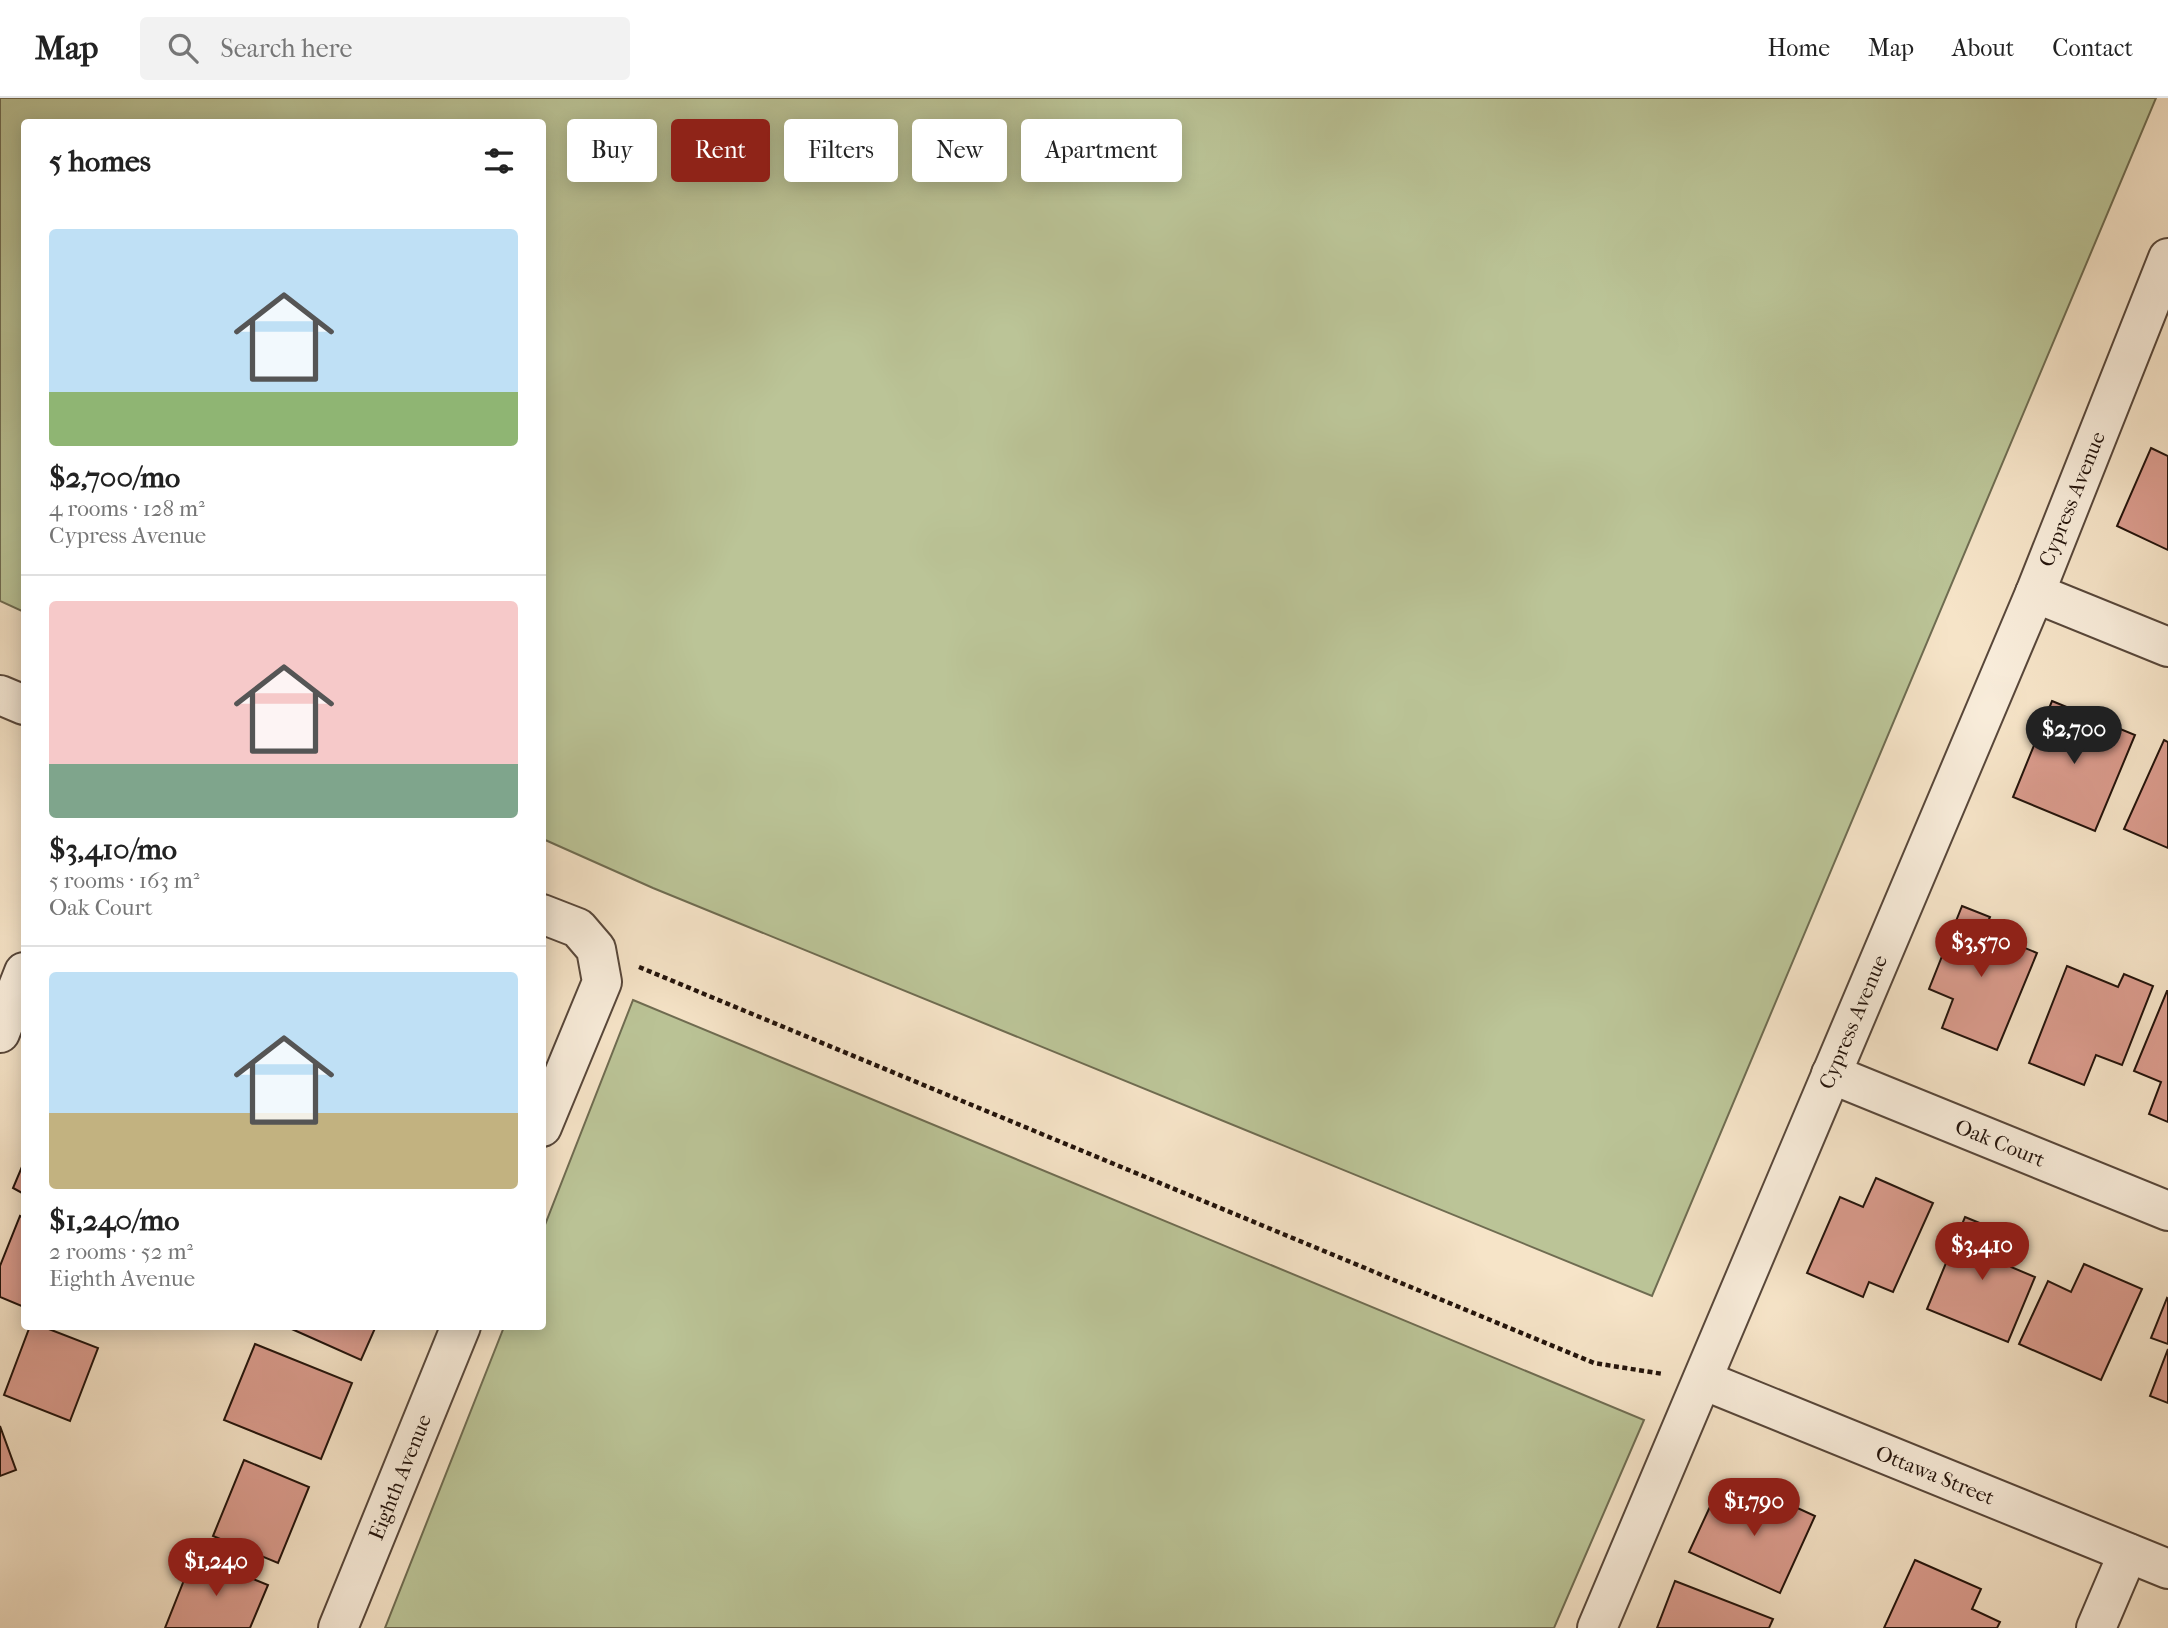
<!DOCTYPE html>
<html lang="en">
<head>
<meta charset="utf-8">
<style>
	body { margin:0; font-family:"IM FELL French Canon",serif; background:#f2f2f2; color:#222; height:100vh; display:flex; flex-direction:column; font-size:26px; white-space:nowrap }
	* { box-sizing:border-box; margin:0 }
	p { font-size:23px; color:#767676 }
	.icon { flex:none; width:38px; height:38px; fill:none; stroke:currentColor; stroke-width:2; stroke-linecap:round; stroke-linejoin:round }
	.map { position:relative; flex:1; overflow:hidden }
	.panel { position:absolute; left:21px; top:21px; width:525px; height:1211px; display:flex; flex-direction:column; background:#fff; border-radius:7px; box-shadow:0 4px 18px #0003 }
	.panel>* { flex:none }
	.top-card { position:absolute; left:567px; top:21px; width:665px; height:63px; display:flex; gap:14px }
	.price { position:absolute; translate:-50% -60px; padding:0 16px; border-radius:24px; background:#8f2418; color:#fff; font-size:23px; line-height:46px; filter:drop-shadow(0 2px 4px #0008) }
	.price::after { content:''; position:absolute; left:50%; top:42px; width:21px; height:16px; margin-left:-10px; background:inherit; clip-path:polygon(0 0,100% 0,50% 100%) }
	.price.on { background:#222; color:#fff }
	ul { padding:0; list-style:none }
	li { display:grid; align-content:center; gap:14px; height:371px; padding:0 28px }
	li+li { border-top:2px solid #e0e0e0 }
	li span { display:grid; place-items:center; height:217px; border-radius:7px; color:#555 }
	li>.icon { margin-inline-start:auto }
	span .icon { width:126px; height:126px; fill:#fffc; stroke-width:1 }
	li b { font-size:30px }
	h2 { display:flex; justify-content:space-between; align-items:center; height:84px; padding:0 28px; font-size:30px }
	.tag { padding:0 24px; border-radius:7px; background:#fff; box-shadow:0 4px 18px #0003; font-size:24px; line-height:63px }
	.tag.on { background:#8f2418; color:#fff }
	header { display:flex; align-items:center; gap:42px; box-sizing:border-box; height:98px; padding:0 35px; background:#fff; border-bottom:2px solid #e0e0e0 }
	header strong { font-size:33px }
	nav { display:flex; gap:38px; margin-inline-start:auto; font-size:24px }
	.search { width:490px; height:63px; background:#f2f2f2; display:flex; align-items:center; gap:18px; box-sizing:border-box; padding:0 24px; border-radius:7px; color:#767676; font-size:26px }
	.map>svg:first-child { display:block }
</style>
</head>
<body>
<header>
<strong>Map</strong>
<div class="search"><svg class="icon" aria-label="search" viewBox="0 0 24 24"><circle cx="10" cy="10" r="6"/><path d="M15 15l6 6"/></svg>Search here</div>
<nav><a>Home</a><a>Map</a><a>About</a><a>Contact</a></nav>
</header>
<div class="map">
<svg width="2168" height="1530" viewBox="0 0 2168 1530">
	<rect width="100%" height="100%" fill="#f6e4c8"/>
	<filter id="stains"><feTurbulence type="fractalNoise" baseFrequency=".00286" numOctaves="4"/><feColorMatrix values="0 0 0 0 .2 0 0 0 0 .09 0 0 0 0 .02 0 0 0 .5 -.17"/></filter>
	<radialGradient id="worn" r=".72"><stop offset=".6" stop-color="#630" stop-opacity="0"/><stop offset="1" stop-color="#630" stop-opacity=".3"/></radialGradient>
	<!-- green -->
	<g fill="#bbc497" stroke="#6f6c51" stroke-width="2">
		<path d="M 0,0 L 2156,0 L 1652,1198 L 653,790 L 543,741 L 542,24 L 24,24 L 24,514 L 0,503 Z"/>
		<path d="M 633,902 L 1644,1322 L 1554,1530 L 385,1530 L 504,1229 L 542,1228 L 543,1132 Z"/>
	</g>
	<!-- building -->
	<g fill="#db9c8e" stroke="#23130b" stroke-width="2">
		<path d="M 2151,350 L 2168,358 L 2168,452 L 2117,428 Z"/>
		<path d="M 2052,603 L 2135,637 L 2095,733 L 2013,699 Z"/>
		<path d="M 2164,642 L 2168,644 L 2168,750 L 2124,731 Z"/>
		<path d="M 1962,808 L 1990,819 L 1984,833 L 2037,855 L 1997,952 L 1942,930 L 1953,901 L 1929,891 Z"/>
		<path d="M 2067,868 L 2118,889 L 2124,876 L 2153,888 L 2122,967 L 2096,957 L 2084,987 L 2029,965 Z"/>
		<path d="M 2167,893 L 2168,893 L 2168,1024 L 2149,1016 L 2161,984 L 2134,973 Z"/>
		<path d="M 24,1064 L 24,1096 L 13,1090 Z"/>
		<path d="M 1876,1080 L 1933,1105 L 1893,1194 L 1869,1184 L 1863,1199 L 1807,1175 L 1840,1099 L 1863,1109 Z"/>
		<path d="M 20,1118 L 24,1120 L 24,1209 L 0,1199 L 0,1168 Z"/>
		<path d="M 1965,1119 L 2021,1142 L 2011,1169 L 2035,1179 L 2008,1244 L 1927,1211 Z"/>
		<path d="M 2084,1166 L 2142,1191 L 2101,1282 L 2019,1246 L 2048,1183 L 2071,1194 Z"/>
		<path d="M 2167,1200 L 2168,1201 L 2168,1246 L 2151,1240 Z"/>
		<path d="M 30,1228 L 41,1228 L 98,1250 L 70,1323 L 4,1297 Z"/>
		<path d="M 285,1228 L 376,1228 L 361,1262 Z"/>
		<path d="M 255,1246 L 352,1285 L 321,1361 L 224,1322 Z"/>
		<path d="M 2168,1251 L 2168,1305 L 2150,1298 Z"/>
		<path d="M 0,1328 L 16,1372 L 0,1378 Z"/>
		<path d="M 244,1362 L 309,1389 L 278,1465 L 213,1438 Z"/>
		<path d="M 1749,1388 L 1815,1418 L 1780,1495 L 1689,1454 L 1714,1400 L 1738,1411 Z"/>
		<path d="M 194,1457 L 268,1487 L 250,1530 L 165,1530 Z"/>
		<path d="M 1915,1462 L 1981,1491 L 1972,1511 L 2000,1524 L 1997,1530 L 1884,1530 Z"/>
		<path d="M 1675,1483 L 1773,1521 L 1769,1530 L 1657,1530 Z"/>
	</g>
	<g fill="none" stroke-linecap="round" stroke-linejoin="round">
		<!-- minor casing -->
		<g stroke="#58473a" stroke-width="42">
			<g id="minor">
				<path d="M 2035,495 L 2168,549"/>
				<path d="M 0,597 L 24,607"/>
				<path d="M 542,816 L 578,830 L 596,851 L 602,884 L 542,1029"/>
				<path d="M 0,935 L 24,874"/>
				<path d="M 1831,976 L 2168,1113"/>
				<path d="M 1703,1282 L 2168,1471"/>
				<path d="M 338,1530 L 461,1228"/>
				<path d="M 1597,1530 L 2035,495 L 2168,160"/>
				<path d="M 2096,1530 L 2128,1455"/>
			</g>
		</g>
		<!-- path -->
		<path stroke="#23130b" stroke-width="4.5" stroke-dasharray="5 3.5" stroke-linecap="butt" d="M 639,869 L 1594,1265 L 1663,1276"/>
		<!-- minor -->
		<use href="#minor" stroke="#f9eddb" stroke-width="38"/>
	</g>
	<g text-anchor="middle" stroke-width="6" stroke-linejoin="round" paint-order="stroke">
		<!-- street labels -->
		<g font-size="21" fill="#23130b" stroke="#f9eddb">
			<text transform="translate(2072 401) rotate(-68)" y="7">Cypress Avenue</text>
			<text transform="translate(1853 924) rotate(-67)" y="7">Cypress Avenue</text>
			<text transform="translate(2000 1045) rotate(22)" y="7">Oak Court</text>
			<text transform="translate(1935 1377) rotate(22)" y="7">Ottawa Street</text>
			<text transform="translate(400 1379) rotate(-68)" y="7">Eighth Avenue</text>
		</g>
	</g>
	<rect width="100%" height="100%" filter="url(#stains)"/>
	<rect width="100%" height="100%" fill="url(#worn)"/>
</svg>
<b class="price on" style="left:2074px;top:668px">$2,700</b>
<b class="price" style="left:1981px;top:881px">$3,570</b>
<b class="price" style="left:1982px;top:1184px">$3,410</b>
<b class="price" style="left:1754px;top:1440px">$1,790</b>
<b class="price" style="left:216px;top:1500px">$1,240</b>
<div class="top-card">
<a class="tag">Buy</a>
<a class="tag on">Rent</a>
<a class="tag">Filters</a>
<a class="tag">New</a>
<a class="tag">Apartment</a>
</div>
<section class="panel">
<h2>5 homes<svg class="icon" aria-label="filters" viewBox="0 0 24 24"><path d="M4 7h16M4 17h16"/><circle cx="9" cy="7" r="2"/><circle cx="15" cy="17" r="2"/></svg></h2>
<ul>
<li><span style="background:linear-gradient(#bfe0f5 75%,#8fb573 0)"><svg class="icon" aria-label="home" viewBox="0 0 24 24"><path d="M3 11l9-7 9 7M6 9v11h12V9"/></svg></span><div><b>$2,700/mo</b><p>4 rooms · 128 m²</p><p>Cypress Avenue</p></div></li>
<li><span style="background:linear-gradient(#f6c9c9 75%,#7fa58c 0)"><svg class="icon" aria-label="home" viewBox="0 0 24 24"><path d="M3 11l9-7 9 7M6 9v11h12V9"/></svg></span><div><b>$3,410/mo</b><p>5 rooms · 163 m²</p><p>Oak Court</p></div></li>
<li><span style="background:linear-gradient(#bfe0f5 65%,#c2b280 0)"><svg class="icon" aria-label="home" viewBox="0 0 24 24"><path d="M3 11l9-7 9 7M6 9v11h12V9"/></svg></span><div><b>$1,240/mo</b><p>2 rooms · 52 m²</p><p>Eighth Avenue</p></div></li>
</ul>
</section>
</div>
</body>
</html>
